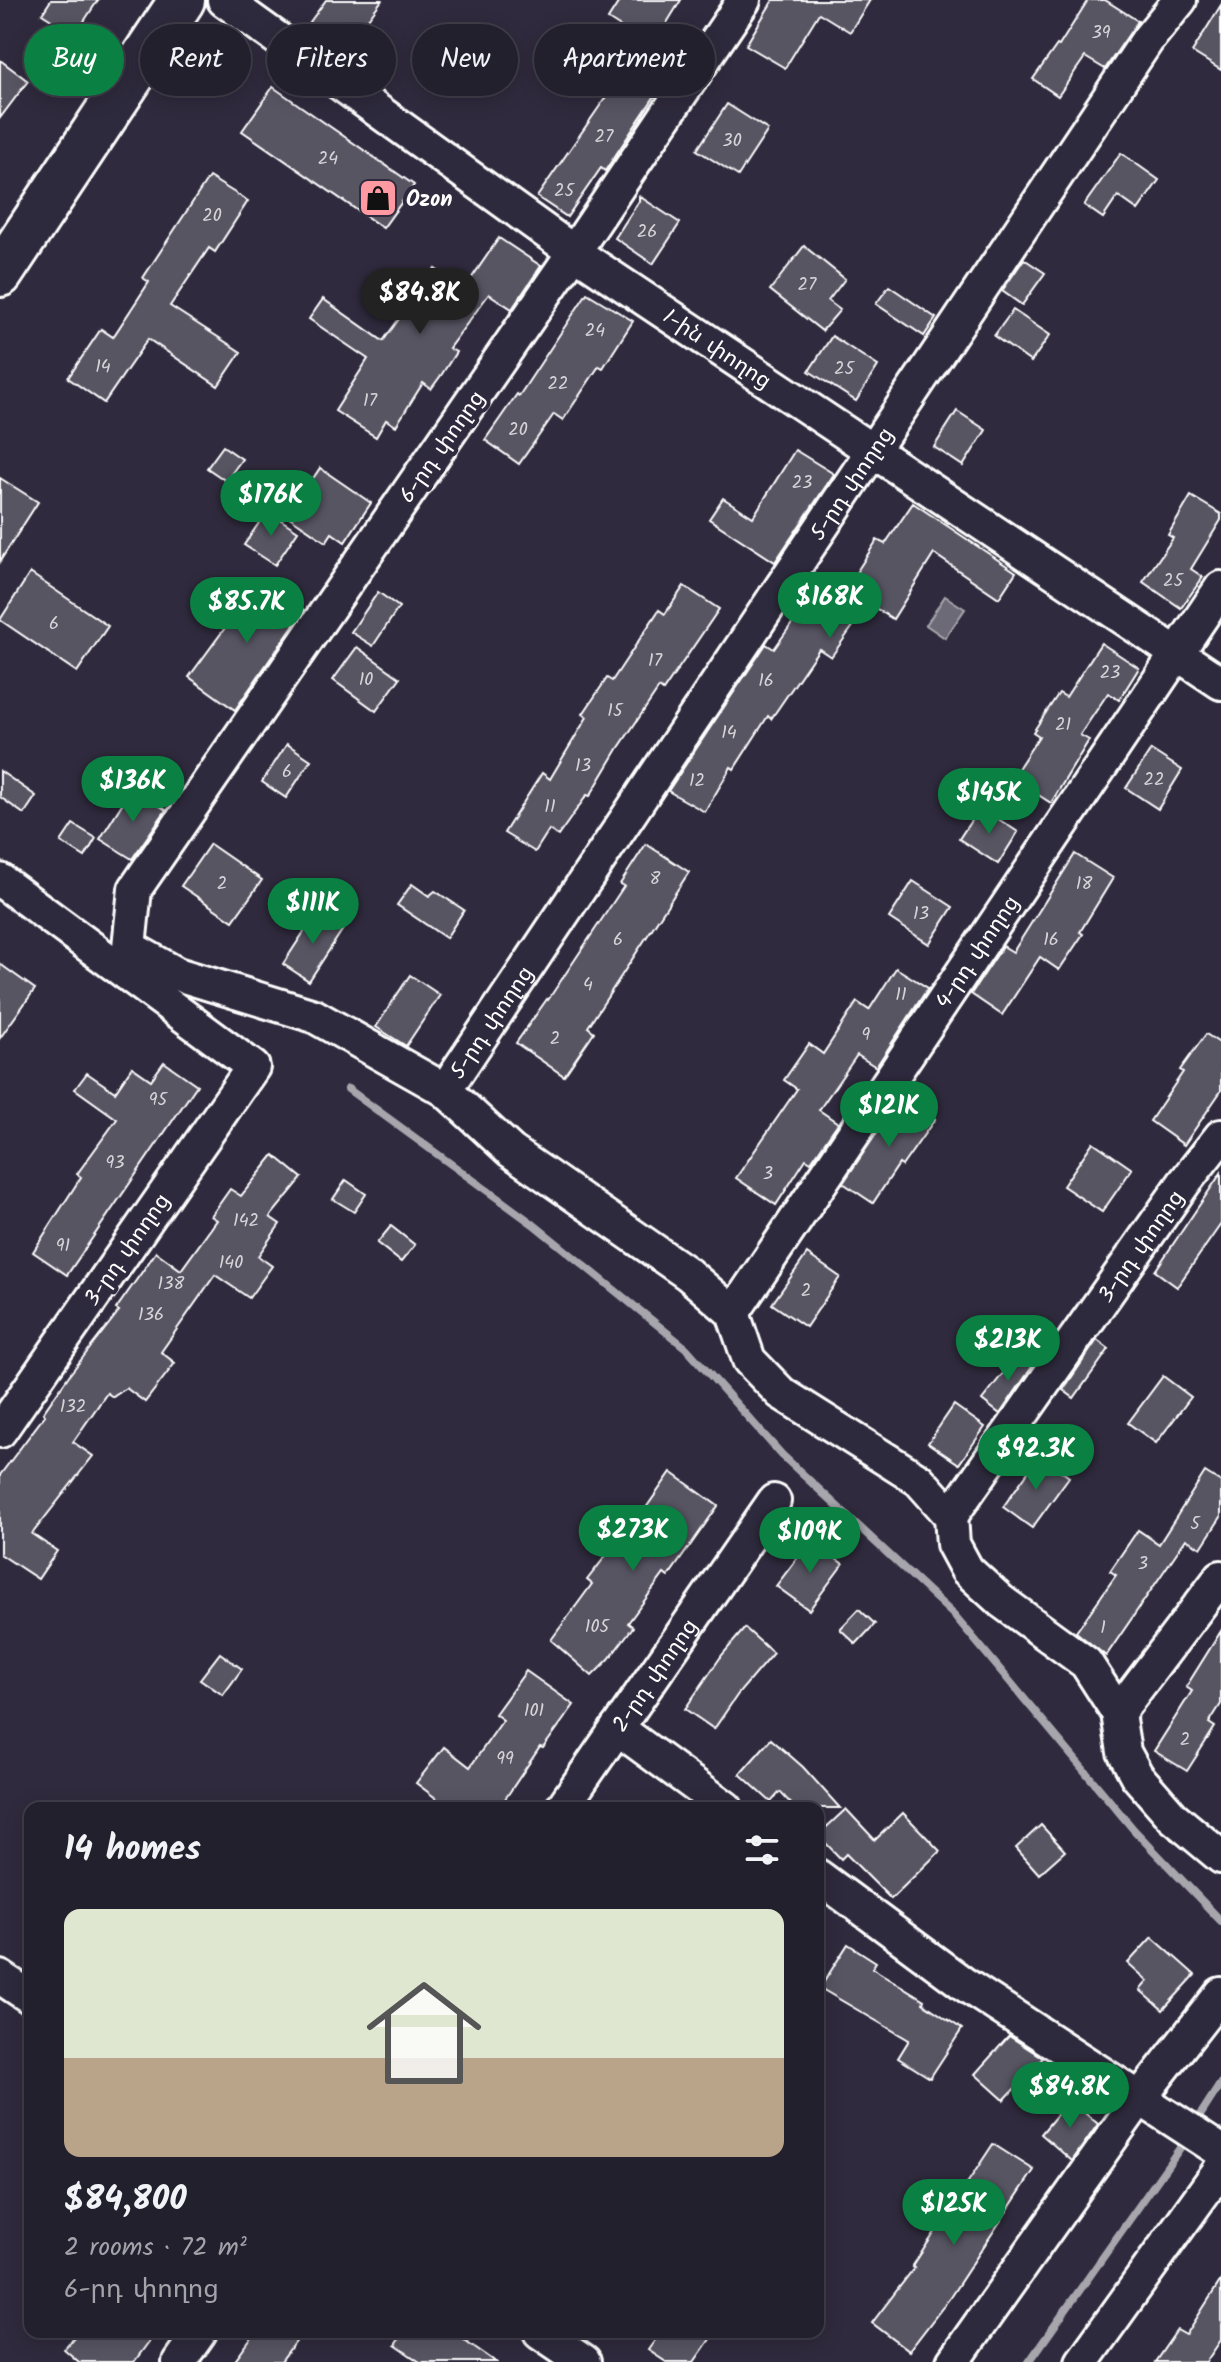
<!DOCTYPE html>
<html lang="en">
<head>
<meta charset="utf-8">
<style>
	body { margin:0; font-family:Kalam,"Noto Sans Armenian",sans-serif; background:#2f2d3a; color:#f1f3f6; height:100vh; display:flex; flex-direction:column; font-size:30px; white-space:nowrap }
	* { box-sizing:border-box; margin:0 }
	p { font-size:26px; color:#a3a3aa }
	.icon { flex:none; width:44px; height:44px; fill:none; stroke:currentColor; stroke-width:2; stroke-linecap:round; stroke-linejoin:round }
	.map { position:relative; flex:1; overflow:hidden }
	.side { position:absolute; left:24px; top:1802px; width:800px; height:536px; display:flex; flex-direction:column; background:#23202e; border-radius:16px; box-shadow:0 4px 20px #0003,0 0 0 2px #403e4a }
	.side>* { flex:none }
	.banner { position:absolute; left:24px; top:24px; width:800px; height:72px; display:flex; gap:16px }
	.price { position:absolute; translate:-50% -68px; padding:0 18px; border-radius:28px; background:#0b8043; color:#fff; font-size:26px; line-height:52px; filter:drop-shadow(0 2px 4px #0008) }
	.price::after { content:''; position:absolute; left:50%; top:48px; width:24px; height:18px; margin-left:-12px; background:inherit; clip-path:polygon(0 0,100% 0,50% 100%) }
	.price.current { background:#222; color:#fff }
	ul { padding:0; list-style:none }
	li { display:grid; align-content:center; gap:16px; height:424px; padding:0 40px }
	li+li { border-top:2px solid #403e4a }
	li span { display:grid; place-items:center; height:248px; border-radius:16px; color:#555 }
	li>.icon { margin-inline-start:auto }
	span .icon { width:144px; height:144px; fill:#fffc; stroke-width:1 }
	li b { font-size:34px }
	h2 { display:flex; justify-content:space-between; align-items:center; height:96px; padding:0 40px; font-size:34px }
	.chip { padding:0 28px; border-radius:36px; background:#23202e; box-shadow:0 4px 20px #0003,0 0 0 2px #403e4a; font-size:28px; line-height:72px }
	.chip.current { background:#0b8043; color:#fff }
	.map>svg:first-child { display:block }
</style>
</head>
<body>
<div class="map">
<svg width="1221" height="2362" viewBox="0 0 1221 2362">
	<rect width="100%" height="100%" fill="#2f2a3d"/>
	<filter id="ink" filterUnits="userSpaceOnUse"><feTurbulence type="fractalNoise" baseFrequency=".0125" numOctaves="2"/><feDisplacementMap in="SourceGraphic" scale="16" xChannelSelector="R" yChannelSelector="G"/><feConvolveMatrix kernelMatrix="1 2 1 2 8 2 1 2 1" color-interpolation-filters="sRGB"/></filter>
	<g filter="url(#ink)">
		<!-- water -->
		<path fill="#6d6a77" stroke="#a7a6ad" stroke-width="2" d="M 945,596 L 965,609 L 945,638 L 926,625 Z"/>
		<g fill="none" stroke-linecap="round" stroke-linejoin="round">
			<!-- stream -->
			<g stroke="#a7a6ad" stroke-width="8">
				<path d="M 348,1089 L 533,1224 L 686,1348 L 782,1455 L 955,1616 L 1134,1830 L 1221,1921"/>
				<path d="M 1201,2114 L 1221,2083"/>
				<path d="M 1029,2362 L 1187,2138"/>
			</g>
		</g>
		<!-- building -->
		<g fill="#595564" stroke="#fff" stroke-width="2">
			<path d="M 51,0 L 98,0 L 75,35 L 42,14 Z"/>
			<path d="M 326,0 L 382,0 L 340,57 L 304,30 Z"/>
			<path d="M 620,0 L 681,0 L 652,47 L 608,19 Z"/>
			<path d="M 773,0 L 870,0 L 850,32 L 819,13 L 785,68 L 746,45 Z"/>
			<path d="M 1088,0 L 1105,0 L 1138,21 L 1105,69 L 1085,57 L 1058,96 L 1033,79 L 1057,45 L 1059,46 Z"/>
			<path d="M 1221,5 L 1221,70 L 1192,52 Z"/>
			<path d="M 629,47 L 670,73 L 605,171 L 601,168 L 567,217 L 537,197 L 606,97 L 600,93 Z"/>
			<path d="M 0,60 L 28,81 L 0,118 Z"/>
			<path d="M 273,87 L 414,185 L 383,228 L 242,131 Z"/>
			<path d="M 727,104 L 768,130 L 738,176 L 697,150 Z"/>
			<path d="M 1121,153 L 1159,180 L 1138,210 L 1118,196 L 1103,218 L 1084,205 Z"/>
			<path d="M 209,177 L 248,201 L 215,252 L 209,248 L 170,306 L 241,352 L 218,386 L 148,339 L 104,403 L 68,378 L 101,329 L 113,337 L 149,282 L 143,278 Z"/>
			<path d="M 639,196 L 680,223 L 653,264 L 615,238 L 639,201 Z"/>
			<path d="M 499,238 L 541,266 L 512,309 L 489,294 L 449,348 L 456,352 L 442,374 L 431,389 L 423,383 L 396,426 L 386,420 L 376,437 L 335,411 L 368,359 L 309,319 L 323,299 L 383,341 L 435,269 L 464,289 Z"/>
			<path d="M 804,246 L 845,279 L 828,301 L 840,310 L 822,331 L 770,290 Z"/>
			<path d="M 1024,259 L 1045,273 L 1022,305 L 1002,291 Z"/>
			<path d="M 889,286 L 936,318 L 924,336 L 876,304 Z"/>
			<path d="M 587,293 L 633,321 L 603,368 L 599,366 L 563,420 L 554,414 L 519,464 L 485,440 L 517,394 L 519,396 Z"/>
			<path d="M 1013,310 L 1050,335 L 1031,362 L 994,336 Z"/>
			<path d="M 832,336 L 878,366 L 856,401 L 809,371 Z"/>
			<path d="M 957,411 L 986,430 L 963,466 L 934,447 Z"/>
			<path d="M 223,446 L 242,459 L 226,481 L 207,468 Z"/>
			<path d="M 795,450 L 834,474 L 775,562 L 709,519 L 723,498 L 753,517 Z"/>
			<path d="M 320,468 L 371,503 L 345,542 L 332,533 L 326,542 L 288,516 Z"/>
			<path d="M 0,478 L 38,502 L 0,561 Z"/>
			<path d="M 1191,496 L 1221,514 L 1221,520 L 1191,569 L 1203,577 L 1181,608 L 1143,582 L 1173,538 L 1168,535 Z"/>
			<path d="M 913,503 L 1016,572 L 999,598 L 934,554 L 893,619 L 869,604 L 831,657 L 819,649 L 771,719 L 768,716 L 734,769 L 731,767 L 705,812 L 668,791 L 766,644 L 774,649 L 810,598 L 831,612 L 877,540 L 885,544 Z"/>
			<path d="M 267,511 L 298,531 L 275,565 L 244,545 Z"/>
			<path d="M 30,573 L 108,626 L 77,672 L 0,620 Z"/>
			<path d="M 261,579 L 304,610 L 235,710 L 189,677 Z"/>
			<path d="M 684,586 L 719,609 L 663,691 L 659,688 L 618,749 L 590,796 L 587,795 L 558,836 L 549,830 L 535,852 L 504,833 L 542,773 L 550,779 L 587,717 L 583,714 L 607,678 L 612,681 L 659,610 L 665,614 Z"/>
			<path d="M 378,592 L 399,607 L 373,646 L 351,632 Z"/>
			<path d="M 1101,643 L 1139,668 L 1119,700 L 1108,693 L 1080,735 L 1089,740 L 1051,803 L 1012,778 L 1039,736 L 1033,732 L 1059,693 L 1066,697 Z"/>
			<path d="M 357,647 L 400,678 L 376,711 L 333,680 Z"/>
			<path d="M 287,744 L 311,760 L 286,798 L 262,782 Z"/>
			<path d="M 1151,750 L 1182,770 L 1158,809 L 1126,788 Z"/>
			<path d="M 0,771 L 36,796 L 24,814 L 0,797 Z"/>
			<path d="M 132,788 L 166,810 L 132,859 L 100,839 Z"/>
			<path d="M 980,807 L 1018,832 L 998,864 L 959,839 Z"/>
			<path d="M 73,824 L 96,838 L 85,857 L 61,842 Z"/>
			<path d="M 210,844 L 262,880 L 233,921 L 181,886 Z"/>
			<path d="M 646,844 L 689,872 L 588,1027 L 594,1032 L 564,1076 L 516,1043 L 547,999 L 548,1000 L 624,886 L 620,884 Z"/>
			<path d="M 1075,854 L 1113,878 L 1080,932 L 1083,934 L 1059,970 L 1040,957 L 1002,1015 L 971,994 L 1003,946 L 1013,952 Z"/>
			<path d="M 913,881 L 953,907 L 929,944 L 889,918 Z"/>
			<path d="M 412,884 L 429,896 L 435,891 L 464,910 L 446,938 L 397,905 Z"/>
			<path d="M 317,912 L 343,929 L 309,981 L 283,964 Z"/>
			<path d="M 0,964 L 35,989 L 0,1038 Z"/>
			<path d="M 896,968 L 928,988 L 876,1067 L 857,1055 L 819,1110 L 838,1123 L 811,1162 L 806,1159 L 776,1205 L 736,1178 L 797,1089 L 784,1080 L 809,1044 L 823,1054 L 857,1002 L 869,1010 Z"/>
			<path d="M 410,975 L 440,995 L 406,1046 L 376,1027 Z"/>
			<path d="M 1206,1034 L 1221,1044 L 1221,1091 L 1184,1145 L 1150,1121 L 1183,1072 L 1180,1070 Z"/>
			<path d="M 164,1062 L 197,1085 L 67,1275 L 33,1252 L 81,1177 L 77,1174 L 117,1119 L 75,1089 L 87,1073 L 115,1092 L 132,1067 L 151,1080 Z"/>
			<path d="M 902,1096 L 935,1119 L 902,1166 L 899,1164 L 873,1203 L 843,1183 Z"/>
			<path d="M 1093,1142 L 1132,1169 L 1102,1212 L 1063,1186 Z"/>
			<path d="M 274,1155 L 302,1178 L 270,1217 L 280,1224 L 258,1256 L 272,1266 L 249,1298 L 215,1275 L 161,1352 L 175,1363 L 145,1402 L 126,1388 L 113,1397 L 107,1393 L 73,1442 L 93,1456 L 32,1534 L 57,1551 L 38,1579 L 0,1554 L 0,1475 L 45,1415 L 43,1413 L 70,1374 L 119,1311 L 116,1309 L 156,1252 L 181,1270 L 217,1220 L 211,1216 L 230,1189 L 241,1196 Z"/>
			<path d="M 1221,1173 L 1221,1224 L 1177,1287 L 1155,1271 Z"/>
			<path d="M 346,1180 L 366,1194 L 354,1212 L 333,1199 Z"/>
			<path d="M 391,1226 L 415,1245 L 401,1262 L 377,1243 Z"/>
			<path d="M 807,1254 L 840,1277 L 806,1327 L 772,1304 Z"/>
			<path d="M 1097,1340 L 1109,1349 L 1074,1398 L 1063,1390 Z"/>
			<path d="M 1020,1352 L 1034,1364 L 1000,1414 L 982,1400 Z"/>
			<path d="M 1163,1376 L 1191,1397 L 1156,1443 L 1128,1423 Z"/>
			<path d="M 954,1405 L 985,1427 L 959,1464 L 928,1443 Z"/>
			<path d="M 1040,1455 L 1069,1477 L 1032,1528 L 1003,1507 Z"/>
			<path d="M 671,1472 L 718,1506 L 668,1577 L 664,1574 L 628,1623 L 633,1627 L 609,1659 L 592,1676 L 551,1640 L 592,1584 L 587,1580 L 612,1548 L 616,1551 Z"/>
			<path d="M 1205,1472 L 1221,1482 L 1221,1517 L 1201,1548 L 1186,1539 L 1106,1656 L 1076,1632 L 1116,1575 L 1110,1571 L 1138,1530 L 1159,1544 Z"/>
			<path d="M 811,1540 L 843,1564 L 809,1610 L 776,1586 Z"/>
			<path d="M 859,1609 L 875,1624 L 856,1644 L 840,1629 Z"/>
			<path d="M 745,1628 L 773,1653 L 738,1694 L 714,1729 L 685,1709 L 722,1655 Z"/>
			<path d="M 1221,1631 L 1221,1704 L 1209,1723 L 1215,1727 L 1187,1771 L 1154,1751 L 1192,1691 L 1186,1687 Z"/>
			<path d="M 220,1653 L 242,1669 L 223,1695 L 200,1679 Z"/>
			<path d="M 526,1671 L 574,1705 L 543,1748 L 540,1747 L 499,1808 L 449,1808 L 416,1783 L 444,1747 L 470,1767 L 503,1720 L 495,1714 Z"/>
			<path d="M 771,1739 L 803,1767 L 840,1808 L 795,1808 L 780,1792 L 771,1802 L 740,1774 Z"/>
			<path d="M 846,1809 L 875,1840 L 903,1813 L 940,1851 L 891,1899 L 846,1854 L 841,1859 L 818,1835 Z"/>
			<path d="M 1041,1825 L 1065,1851 L 1039,1874 L 1016,1848 Z"/>
			<path d="M 1152,1937 L 1195,1975 L 1163,2010 L 1140,1990 L 1148,1981 L 1128,1963 Z"/>
			<path d="M 848,1944 L 876,1962 L 872,1968 L 924,2000 L 923,2003 L 962,2029 L 930,2078 L 898,2058 L 909,2040 L 820,1988 Z"/>
			<path d="M 1009,2036 L 1043,2058 L 1004,2100 L 975,2074 Z"/>
			<path d="M 1069,2100 L 1098,2124 L 1072,2161 L 1041,2134 Z"/>
			<path d="M 993,2144 L 1034,2170 L 949,2299 L 909,2351 L 872,2323 L 914,2268 L 912,2267 Z"/>
			<path d="M 1221,2280 L 1221,2340 L 1206,2362 L 1155,2362 L 1177,2330 L 1186,2335 Z"/>
			<path d="M 78,2332 L 156,2332 L 134,2362 L 79,2362 L 64,2349 Z"/>
			<path d="M 256,2332 L 303,2332 L 281,2362 L 234,2362 Z"/>
			<path d="M 404,2332 L 453,2332 L 496,2362 L 420,2362 L 395,2345 Z"/>
			<path d="M 661,2332 L 715,2332 L 694,2362 L 666,2362 L 648,2350 Z"/>
		</g>
		<g fill="none" stroke-linecap="round" stroke-linejoin="round">
			<!-- minor casing -->
			<g stroke="#fff" stroke-width="38">
				<g id="minor">
					<path id="s1" d="M 224,0 L 574,252 L 1221,683"/>
					<path d="M 744,0 L 574,252 L 135,889 L 129,947 L 177,974 L 314,1016 L 445,1090 L 511,1151 L 688,1274 L 733,1313 L 749,1360 L 781,1393 L 919,1480 L 951,1516 L 953,1544 L 967,1570 L 1001,1601 L 1086,1663 L 1118,1713 L 1124,1752 L 1137,1776 L 1173,1817 L 1221,1857"/>
					<path d="M 0,880 L 253,1067 L 0,1431"/>
					<path id="s2" d="M 445,1090 L 1148,39 L 1180,0"/>
					<path id="s3" d="M 733,1313 L 1221,588"/>
					<path id="s4" d="M 951,1516 L 1184,1183 L 1221,1136"/>
					<path d="M 1118,1713 L 1221,1577"/>
					<path d="M 617,1728 L 726,1808"/>
					<path id="s5" d="M 562,1808 L 774,1501"/>
					<path d="M 818,1876 L 964,1984 L 1221,2151"/>
					<path d="M 0,1977 L 30,1997"/>
					<path d="M 540,2332 L 584,2362"/>
					<path d="M 179,2362 L 200,2332"/>
					<path d="M 953,2362 L 1139,2099 L 1221,1994"/>
					<path d="M 1082,2362 L 1221,2168"/>
				</g>
			</g>
			<!-- primary casing -->
			<g stroke="#fff" stroke-width="50">
				<path id="primary" d="M 0,274 L 182,0"/>
			</g>
			<!-- minor -->
			<use href="#minor" stroke="#2f2a3d" stroke-width="32"/>
			<!-- primary -->
			<use href="#primary" stroke="#2f2a3d" stroke-width="44"/>
		</g>
	</g>
	<!-- icons -->
	<defs>
		<g id="shop-square" transform="scale(2)"><rect x="-9" y="-9" width="18" height="18" rx="4" fill="#ff9aa2" stroke="#2f2a3d"/><path d="M-5-2.5h2.3a2.7 3.5 0 0 1 5.4 0H5L5.5 6h-11ZM-1.5-2.5h3a1.5 2.3 0 0 0-3 0Z" fill="#111"/></g>
	</defs>
	<g fill-rule="evenodd">
		<use href="#shop-square" x="378" y="198"/>
	</g>
	<g text-anchor="middle" stroke-width="8" stroke-linejoin="round" paint-order="stroke">
		<!-- number labels -->
		<g font-size="18" fill="#d6d4d8">
			<text x="1101" y="38">39</text>
			<text x="604" y="142">27</text>
			<text x="732" y="146">30</text>
			<text x="328" y="164">24</text>
			<text x="564" y="196">25</text>
			<text x="212" y="221">20</text>
			<text x="647" y="237">26</text>
			<text x="807" y="290">27</text>
			<text x="595" y="336">24</text>
			<text x="103" y="372">14</text>
			<text x="844" y="374">25</text>
			<text x="558" y="389">22</text>
			<text x="370" y="406">17</text>
			<text x="518" y="435">20</text>
			<text x="802" y="488">23</text>
			<text x="1173" y="586">25</text>
			<text x="54" y="629">6</text>
			<text x="655" y="666">17</text>
			<text x="1110" y="678">23</text>
			<text x="366" y="685">10</text>
			<text x="766" y="686">16</text>
			<text x="615" y="716">15</text>
			<text x="1063" y="730">21</text>
			<text x="729" y="738">14</text>
			<text x="583" y="771">13</text>
			<text x="287" y="777">6</text>
			<text x="1154" y="785">22</text>
			<text x="697" y="786">12</text>
			<text x="550" y="812">11</text>
			<text x="655" y="884">8</text>
			<text x="222" y="889">2</text>
			<text x="1084" y="889">18</text>
			<text x="921" y="919">13</text>
			<text x="618" y="945">6</text>
			<text x="1051" y="945">16</text>
			<text x="588" y="990">4</text>
			<text x="901" y="1000">11</text>
			<text x="866" y="1040">9</text>
			<text x="555" y="1044">2</text>
			<text x="158" y="1105">95</text>
			<text x="115" y="1168">93</text>
			<text x="768" y="1179">3</text>
			<text x="246" y="1226">142</text>
			<text x="63" y="1251">91</text>
			<text x="231" y="1268">140</text>
			<text x="171" y="1289">138</text>
			<text x="806" y="1296">2</text>
			<text x="151" y="1320">136</text>
			<text x="73" y="1412">132</text>
			<text x="1195" y="1529">5</text>
			<text x="1143" y="1569">3</text>
			<text x="597" y="1632">105</text>
			<text x="1103" y="1633">1</text>
			<text x="534" y="1716">101</text>
			<text x="1185" y="1745">2</text>
			<text x="505" y="1764">99</text>
		</g>
		<!-- poi labels -->
		<g font-size="22" font-weight="bold" fill="#fff" stroke="#2f2a3d" text-anchor="start">
			<text x="406" y="206">Ozon</text>
		</g>
		<!-- street labels -->
		<g font-size="22" fill="#fff" stroke="#2f2a3d">
			<text dy="8" stroke="none"><textPath href="#s1" startOffset="604">1-ին փողոց</textPath></text>
			<text transform="translate(441 446) rotate(-55)" y="8">6-րդ փողոց</text>
			<text dy="8" stroke="none"><textPath href="#s2" startOffset="730">5-րդ փողոց</textPath></text>
			<text dy="8" stroke="none"><textPath href="#s3" startOffset="436">4-րդ փողոց</textPath></text>
			<text dy="8" stroke="none"><textPath href="#s2" startOffset="82">5-րդ փողոց</textPath></text>
			<text dy="8" stroke="none"><textPath href="#s4" startOffset="330">3-րդ փողոց</textPath></text>
			<text transform="translate(126 1249) rotate(-55)" y="8">3-րդ փողոց</text>
			<text dy="8" stroke="none"><textPath href="#s5" startOffset="162">2-րդ փողոց</textPath></text>
		</g>
	</g>
</svg>
<b class="price current" style="left:420px;top:336px">$84.8K</b>
<b class="price" style="left:271px;top:538px">$176K</b>
<b class="price" style="left:830px;top:640px">$168K</b>
<b class="price" style="left:247px;top:645px">$85.7K</b>
<b class="price" style="left:133px;top:824px">$136K</b>
<b class="price" style="left:989px;top:836px">$145K</b>
<b class="price" style="left:313px;top:946px">$111K</b>
<b class="price" style="left:889px;top:1149px">$121K</b>
<b class="price" style="left:1008px;top:1383px">$213K</b>
<b class="price" style="left:1036px;top:1492px">$92.3K</b>
<b class="price" style="left:633px;top:1573px">$273K</b>
<b class="price" style="left:810px;top:1575px">$109K</b>
<b class="price" style="left:1070px;top:2130px">$84.8K</b>
<b class="price" style="left:954px;top:2247px">$125K</b>
<div class="banner">
<a class="chip current">Buy</a>
<a class="chip">Rent</a>
<a class="chip">Filters</a>
<a class="chip">New</a>
<a class="chip">Apartment</a>
</div>
<section class="side">
<h2>14 homes<svg class="icon" aria-label="filters" viewBox="0 0 24 24"><path d="M4 7h16M4 17h16"/><circle cx="9" cy="7" r="2"/><circle cx="15" cy="17" r="2"/></svg></h2>
<ul>
<li><span style="background:linear-gradient(#dfe7d0 60%,#b9a48a 0)"><svg class="icon" aria-label="home" viewBox="0 0 24 24"><path d="M3 11l9-7 9 7M6 9v11h12V9"/></svg></span><div><b>$84,800</b><p>2 rooms · 72 m²</p><p>6-րդ փողոց</p></div></li>
</ul>
</section>
</div>
</body>
</html>
